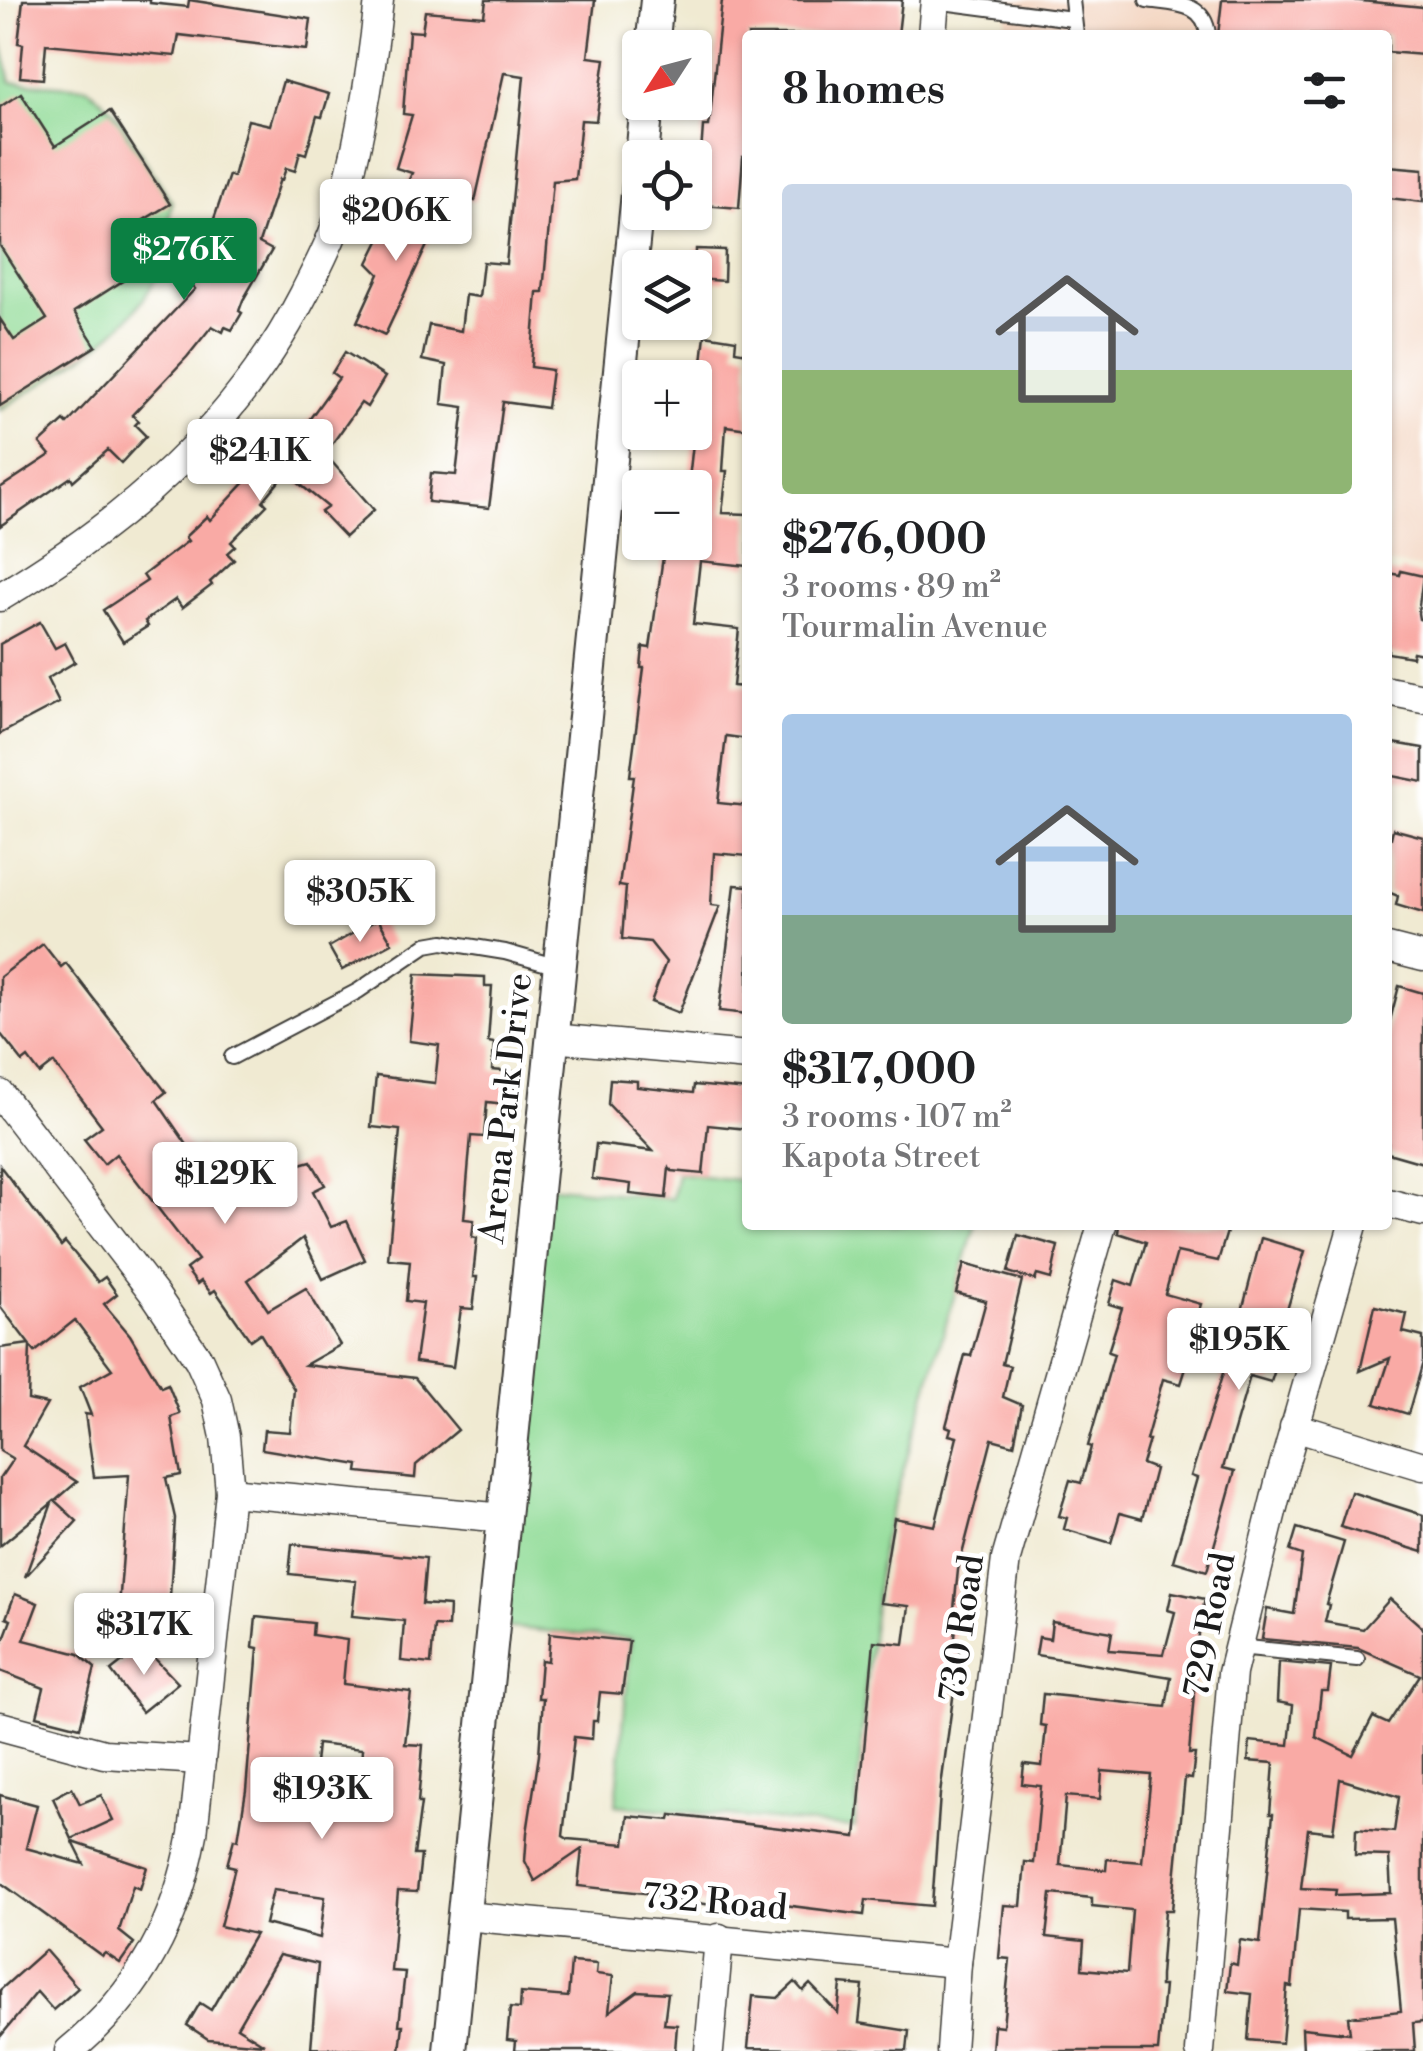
<!DOCTYPE html>
<html lang="en">
<head>
<meta charset="utf-8">
<style>
	body { margin:0; font-family:"Libre Bodoni",serif; background:#f2f2f2; color:#202124; height:100vh; display:flex; flex-direction:column; font-size:38px; white-space:nowrap }
	* { box-sizing:border-box; margin:0 }
	p { font-size:32px; color:#757577 }
	.icon { flex:none; width:55px; height:55px; fill:none; stroke:currentColor; stroke-width:2; stroke-linecap:round; stroke-linejoin:round }
	.map { position:relative; flex:1; overflow:hidden }
	.panel { position:absolute; left:742px; top:30px; width:650px; height:1200px; display:flex; flex-direction:column; background:#fff; border-radius:10px; box-shadow:0 2px 8px #0004 }
	.panel>* { flex:none }
	.needle { width:65px; rotate:234deg }
	.fabs { position:absolute; left:622px; top:30px; display:grid; gap:20px }
	.fabs a { display:grid; place-items:center; width:90px; height:90px; border-radius:10px; background:#fff; box-shadow:0 2px 8px #0004; font-size:50px }
	.price { position:absolute; translate:-50% -85px; padding:0 22px; border-radius:10px; background:#fff; color:#222; font-size:32px; line-height:65px; filter:drop-shadow(0 2px 5px #0008) }
	.price::after { content:''; position:absolute; left:50%; top:60px; width:30px; height:22px; margin-left:-15px; background:inherit; clip-path:polygon(0 0,100% 0,50% 100%) }
	.price.current { background:#0b8043; color:#fff }
	ul { padding:0; list-style:none }
	li { display:grid; align-content:center; gap:20px; height:530px; padding:0 40px }
	li span { display:grid; place-items:center; height:310px; border-radius:10px; color:#555 }
	li>.icon { margin-inline-start:auto }
	span .icon { width:180px; height:180px; fill:#fffc; stroke-width:1 }
	li b { font-size:42px }
	h2 { display:flex; justify-content:space-between; align-items:center; height:120px; padding:0 40px; font-size:42px }
	.map>svg:first-child { display:block }
</style>
</head>
<body>
<div class="map">
<svg width="1423" height="2051" viewBox="0 0 1423 2051">
	<rect width="100%" height="100%" fill="#fff"/>
	<filter id="ink" filterUnits="userSpaceOnUse"><feTurbulence type="fractalNoise" baseFrequency=".01" numOctaves="2"/><feDisplacementMap in="SourceGraphic" scale="20" xChannelSelector="R" yChannelSelector="G"/><feConvolveMatrix kernelMatrix="1 2 1 2 8 2 1 2 1" color-interpolation-filters="sRGB"/></filter>
	<filter id="wash" filterUnits="userSpaceOnUse"><feTurbulence type="fractalNoise" baseFrequency=".0048" numOctaves="4" result="noise"/><feDisplacementMap in="SourceGraphic" scale="40" xChannelSelector="R" yChannelSelector="G"/><feGaussianBlur stdDeviation="2.25" result="paint"/><feColorMatrix in="noise" values="0 0 0 0 0 0 0 0 0 0 0 0 0 0 0 0 0 1.4 0 .05"/><feComposite in="paint" operator="in"/></filter>
	<g filter="url(#wash)">
		<rect width="100%" height="100%" fill="#f0ead2"/>
		<!-- built -->
		<path fill="#f3d4bf" d="M 1008,0 L 1423,0 L 1423,569 L 1388,563 L 1388,35 L 1039,35 L 1006,29 Z"/>
		<!-- grass -->
		<g fill="#92dc98" stroke="#577c5a" stroke-width="2.5">
			<path d="M 0,36 L 11,82 L 87,87 L 112,109 L 172,202 C 168,227 165,257 155,279 C 126,340 53,375 0,410 Z"/>
			<path d="M 677,1173 L 747,1181 L 748,1225 L 975,1225 L 882,1543 L 865,1691 L 855,1828 L 616,1805 L 631,1639 L 492,1626 L 537,1185 L 672,1199 Z"/>
		</g>
		<g id="blocks">
			<!-- building -->
			<g fill="#f9aaa5" fill-rule="evenodd">
				<path d="M 23,0 L 150,0 L 150,3 L 188,7 L 189,0 L 311,19 L 307,50 L 179,35 L 175,56 L 46,44 L 43,79 L 20,77 L 23,44 L 18,43 Z"/>
				<path d="M 486,0 L 595,0 L 588,57 L 605,59 L 596,121 L 581,120 L 575,179 L 553,181 L 543,292 L 537,292 L 531,367 L 552,370 L 547,408 L 503,402 L 489,508 L 428,502 L 431,473 L 456,475 L 464,407 L 442,404 L 446,365 L 422,360 L 429,325 L 461,331 L 465,295 L 479,297 L 483,262 L 506,264 L 524,76 L 504,73 L 475,201 L 406,186 L 412,173 L 396,168 L 412,115 L 403,114 L 409,31 L 422,32 L 425,11 L 484,16 Z"/>
				<path d="M 722,0 L 902,0 L 898,35 L 748,35 L 748,158 L 743,157 L 739,208 L 704,205 L 708,154 L 701,154 L 703,126 L 709,126 Z"/>
				<path d="M 1222,0 L 1351,0 L 1423,7 L 1423,55 L 1388,52 L 1388,35 L 1218,35 Z"/>
				<path d="M 283,81 L 329,94 L 322,117 L 317,116 L 306,154 L 300,152 L 295,171 L 286,168 L 282,180 L 280,179 L 259,243 L 272,250 L 243,300 L 239,311 L 242,313 L 232,330 L 225,327 L 223,332 L 212,326 L 187,357 L 132,415 L 139,421 L 135,425 L 146,436 L 121,463 L 108,450 L 73,481 L 71,477 L 0,526 L 0,488 L 50,455 L 40,443 L 64,421 L 67,424 L 195,289 L 182,274 L 214,219 L 229,175 L 233,177 L 248,120 L 270,125 Z"/>
				<path d="M 21,93 L 55,146 L 110,111 L 170,204 L 124,232 L 146,266 L 74,312 L 96,346 L 0,406 L 0,319 L 14,340 L 47,319 L 0,246 L 0,107 Z"/>
				<path d="M 1388,166 L 1423,169 L 1423,202 L 1388,198 Z"/>
				<path d="M 399,201 L 438,222 L 385,335 L 357,322 L 379,274 L 368,263 Z"/>
				<path d="M 696,249 L 725,250 L 724,281 L 695,279 Z"/>
				<path d="M 705,335 L 736,340 L 735,351 L 748,353 L 748,429 L 726,426 L 723,471 L 727,471 L 722,513 L 748,514 L 748,566 L 700,561 L 693,624 L 739,629 L 733,686 L 748,687 L 748,739 L 726,736 L 718,803 L 748,806 L 748,856 L 714,853 L 711,905 L 720,906 L 679,1013 L 651,1002 L 666,962 L 650,942 L 622,939 L 626,887 L 619,886 L 634,776 L 630,776 L 644,668 L 641,668 L 643,647 L 650,648 L 663,557 L 652,556 L 653,542 L 695,542 L 695,488 L 688,488 Z"/>
				<path d="M 345,352 L 385,377 L 367,407 L 361,403 L 325,454 L 374,510 L 345,537 L 321,512 L 328,507 L 286,473 L 263,501 L 267,505 L 231,542 L 235,546 L 227,553 L 234,560 L 210,582 L 212,585 L 182,608 L 176,599 L 145,621 L 148,626 L 123,642 L 103,610 L 147,581 L 143,575 L 188,541 L 185,537 L 207,516 L 210,520 L 275,450 L 283,456 L 339,378 L 332,373 Z"/>
				<path d="M 1401,571 L 1423,576 L 1418,613 L 1419,619 L 1423,620 L 1423,654 L 1413,652 L 1412,657 L 1388,653 L 1388,573 L 1400,575 Z"/>
				<path d="M 40,622 L 55,648 L 65,643 L 75,662 L 47,679 L 59,703 L 0,734 L 0,644 Z"/>
				<path d="M 1388,742 L 1423,748 L 1423,782 L 1388,775 Z"/>
				<path d="M 1393,829 L 1423,837 L 1423,913 L 1396,905 L 1398,896 L 1388,892 L 1388,837 L 1391,838 Z"/>
				<path d="M 735,885 L 748,886 L 748,1014 L 719,1011 Z"/>
				<path d="M 378,919 L 392,943 L 342,970 L 329,947 Z"/>
				<path d="M 43,944 L 61,967 L 66,963 L 166,1092 L 156,1100 L 192,1152 L 200,1147 L 214,1166 L 219,1162 L 243,1193 L 266,1174 L 311,1161 L 325,1185 L 313,1191 L 331,1227 L 347,1221 L 365,1260 L 323,1279 L 303,1238 L 248,1280 L 268,1310 L 306,1288 L 340,1345 L 305,1365 L 415,1378 L 458,1430 L 416,1465 L 415,1478 L 358,1472 L 359,1465 L 262,1449 L 264,1430 L 290,1432 L 294,1389 L 260,1333 L 250,1340 L 215,1290 L 211,1293 L 201,1281 L 197,1284 L 186,1269 L 198,1260 L 116,1154 L 104,1164 L 84,1139 L 102,1126 L 54,1063 L 40,1074 L 28,1058 L 23,1062 L 0,1033 L 0,977 Z"/>
				<path d="M 416,974 L 485,977 L 485,986 L 492,986 L 488,1042 L 494,1043 L 492,1070 L 515,1072 L 514,1105 L 487,1102 L 484,1137 L 471,1136 L 464,1219 L 474,1220 L 472,1237 L 477,1238 L 473,1277 L 477,1277 L 473,1309 L 461,1308 L 453,1367 L 415,1362 L 423,1303 L 406,1301 L 410,1261 L 388,1259 L 400,1130 L 371,1127 L 376,1076 L 435,1083 L 439,1045 L 409,1041 Z"/>
				<path d="M 1399,986 L 1423,993 L 1423,1163 L 1388,1153 L 1388,1028 Z"/>
				<path d="M 610,1079 L 637,1081 L 637,1087 L 693,1093 L 694,1085 L 748,1090 L 748,1129 L 708,1125 L 703,1174 L 672,1171 L 669,1168 L 666,1198 L 630,1194 L 631,1184 L 592,1179 L 596,1144 L 653,1151 L 608,1104 Z"/>
				<path d="M 0,1166 L 61,1246 L 65,1242 L 98,1282 L 105,1277 L 117,1294 L 104,1304 L 130,1335 L 161,1387 L 168,1384 L 180,1414 L 171,1417 L 181,1475 L 166,1478 L 175,1518 L 169,1612 L 119,1607 L 129,1475 L 94,1477 L 85,1414 L 91,1415 L 80,1387 L 112,1369 L 75,1320 L 35,1352 L 30,1346 L 28,1400 L 47,1404 L 23,1446 L 77,1482 L 55,1501 L 77,1521 L 25,1577 L 52,1503 L 0,1546 L 0,1478 L 13,1459 L 0,1451 L 0,1348 L 29,1344 L 0,1306 Z"/>
				<path d="M 1119,1225 L 1229,1225 L 1218,1261 L 1177,1252 L 1165,1294 L 1201,1304 L 1183,1364 L 1187,1365 L 1181,1384 L 1163,1379 L 1146,1440 L 1149,1440 L 1142,1464 L 1155,1469 L 1142,1519 L 1120,1513 L 1111,1543 L 1064,1529 L 1067,1518 L 1059,1516 L 1070,1480 L 1081,1483 L 1091,1447 L 1088,1446 L 1114,1354 L 1108,1352 L 1122,1308 L 1109,1304 L 1116,1280 L 1133,1286 L 1146,1242 L 1118,1233 Z"/>
				<path d="M 1018,1235 L 1058,1246 L 1051,1279 L 1037,1275 L 1035,1280 L 1008,1272 Z"/>
				<path d="M 1261,1238 L 1305,1251 L 1287,1310 L 1294,1312 L 1271,1382 L 1250,1376 L 1223,1468 L 1235,1471 L 1207,1571 L 1173,1561 L 1197,1478 L 1191,1476 L 1241,1315 Z"/>
				<path d="M 964,1264 L 1022,1280 L 1002,1364 L 1010,1366 L 1003,1397 L 1022,1405 L 1014,1445 L 992,1439 L 958,1570 L 952,1628 L 956,1628 L 954,1645 L 960,1646 L 940,1794 L 932,1906 L 866,1900 L 864,1915 L 783,1905 L 783,1909 L 734,1904 L 734,1908 L 662,1898 L 663,1895 L 578,1886 L 582,1849 L 535,1881 L 525,1861 L 527,1833 L 539,1755 L 543,1698 L 538,1698 L 541,1660 L 548,1661 L 550,1633 L 629,1641 L 622,1694 L 600,1692 L 597,1721 L 593,1721 L 592,1739 L 574,1737 L 563,1836 L 568,1839 L 625,1844 L 628,1816 L 670,1820 L 671,1815 L 856,1837 L 874,1641 L 904,1644 L 909,1606 L 880,1603 L 894,1518 L 935,1526 L 957,1437 L 949,1435 L 951,1428 L 946,1426 L 965,1355 L 971,1356 L 986,1301 L 956,1293 Z"/>
				<path d="M 1375,1306 L 1407,1314 L 1403,1332 L 1423,1337 L 1423,1362 L 1408,1414 L 1375,1404 L 1390,1358 L 1360,1371 Z"/>
				<path d="M 1351,1492 L 1423,1515 L 1423,1552 L 1340,1527 Z"/>
				<path d="M 1297,1528 L 1344,1542 L 1326,1604 L 1329,1605 L 1325,1622 L 1363,1629 L 1390,1599 L 1423,1628 L 1423,2022 L 1413,2023 L 1415,2051 L 1303,2051 L 1302,2028 L 1350,2033 L 1348,2017 L 1401,2011 L 1392,1918 L 1345,1919 L 1345,1912 L 1299,1909 L 1292,1987 L 1287,1986 L 1282,2043 L 1248,2040 L 1252,1994 L 1227,1991 L 1230,1963 L 1237,1965 L 1240,1940 L 1260,1943 L 1273,1814 L 1270,1814 L 1274,1763 L 1248,1761 L 1250,1741 L 1289,1745 L 1293,1705 L 1277,1702 L 1279,1662 L 1331,1667 L 1328,1691 L 1321,1691 L 1316,1737 L 1353,1755 L 1373,1717 L 1388,1724 L 1420,1675 L 1358,1648 L 1262,1639 L 1267,1609 L 1294,1614 L 1302,1555 L 1290,1551 ZM 1340,1779 L 1399,1797 L 1394,1832 L 1356,1829 L 1355,1855 L 1389,1856 L 1391,1893 L 1335,1895 L 1336,1890 L 1301,1888 L 1308,1829 L 1333,1832 Z"/>
				<path d="M 292,1544 L 426,1558 L 422,1604 L 449,1606 L 448,1627 L 434,1626 L 431,1664 L 401,1661 L 404,1621 L 352,1616 L 356,1581 L 289,1574 Z"/>
				<path d="M 1172,1592 L 1205,1599 L 1200,1622 L 1189,1754 L 1195,1754 L 1192,1779 L 1185,1778 L 1172,1910 L 1165,1910 L 1160,1976 L 1160,1986 L 1164,1986 L 1158,2051 L 992,2051 L 994,2025 L 1003,2026 L 1010,1959 L 999,1958 L 1004,1905 L 1021,1906 L 1025,1862 L 1034,1863 L 1041,1786 L 1022,1784 L 1024,1764 L 1042,1766 L 1046,1726 L 1040,1725 L 1043,1694 L 1166,1707 L 1171,1677 L 1036,1655 L 1039,1637 L 1050,1639 L 1052,1622 L 1112,1632 L 1109,1650 L 1164,1654 L 1175,1612 L 1168,1610 ZM 1102,1771 L 1151,1775 L 1142,1862 L 1107,1859 L 1106,1870 L 1060,1865 L 1066,1796 L 1100,1799 ZM 1051,1894 L 1092,1898 L 1092,1906 L 1132,1910 L 1127,1973 L 1082,1969 L 1084,1941 L 1046,1937 Z"/>
				<path d="M 15,1594 L 38,1603 L 24,1640 L 79,1654 L 95,1668 L 80,1727 L 37,1716 L 44,1688 L 0,1671 L 0,1649 L 11,1620 L 6,1618 Z"/>
				<path d="M 256,1617 L 313,1623 L 312,1635 L 347,1640 L 343,1684 L 411,1692 L 405,1744 L 423,1745 L 418,1803 L 421,1803 L 414,1855 L 421,1855 L 417,1892 L 398,1891 L 391,1971 L 405,1972 L 399,2025 L 403,2025 L 400,2051 L 311,2048 L 318,1964 L 279,1955 L 237,2027 L 264,2044 L 208,2039 L 187,2025 L 200,2003 L 211,2010 L 255,1934 L 220,1926 L 235,1867 L 227,1865 L 234,1839 L 238,1840 L 246,1790 L 258,1648 L 253,1647 ZM 317,1744 L 362,1749 L 360,1787 L 313,1783 ZM 273,1890 L 325,1897 L 320,1938 L 265,1924 Z"/>
				<path d="M 143,1646 L 178,1683 L 142,1712 L 111,1671 Z"/>
				<path d="M 72,1788 L 80,1804 L 101,1795 L 113,1820 L 72,1839 L 53,1798 Z"/>
				<path d="M 0,1795 L 37,1805 L 26,1848 L 84,1864 L 73,1842 L 147,1867 L 140,1889 L 133,1886 L 119,1931 L 134,1943 L 120,1963 L 105,1953 L 102,1956 L 0,1882 Z"/>
				<path d="M 45,1950 L 78,1988 L 53,2010 L 37,1992 L 0,2037 L 0,1990 Z"/>
				<path d="M 571,1962 L 597,1964 L 596,1974 L 613,1976 L 609,2012 L 638,1991 L 668,1993 L 664,2024 L 677,2025 L 675,2051 L 515,2051 L 516,2041 L 507,2040 L 510,2008 L 520,2009 L 521,1993 L 568,1997 Z"/>
				<path d="M 795,1982 L 803,1991 L 810,1984 L 838,2013 L 841,1984 L 863,1986 L 859,2023 L 909,2031 L 907,2051 L 748,2048 L 753,1996 L 778,1998 Z"/>
			</g>
		</g>
	</g>
	<g filter="url(#ink)">
		<use href="#blocks" fill-opacity="0" stroke="#3c3b37" stroke-width="2.5"/>
		<g fill="none" stroke-linecap="round" stroke-linejoin="round">
			<!-- service casing -->
			<g stroke="#3c3b37" stroke-width="18">
				<g id="service">
					<path d="M 1072,0 L 1076,35"/>
					<path d="M 1147,0 C 1175,4 1205,2 1208,35"/>
					<path d="M 935,1 L 1072,19"/>
					<path d="M 232,1057 L 358,991 L 426,945 L 443,942 L 505,952 L 558,967"/>
					<path d="M 1238,1647 L 1357,1659"/>
				</g>
			</g>
			<!-- minor casing -->
			<g stroke="#3c3b37" stroke-width="31">
				<g id="minor">
					<path d="M 932,35 L 935,0"/>
					<path d="M 0,597 C 127,521 236,427 304,294 C 315,272 328,248 336,225 C 359,152 371,76 379,0"/>
					<path d="M 1388,691 L 1423,698"/>
					<path d="M 1388,948 L 1423,957"/>
					<path d="M 552,1038 L 748,1056"/>
					<path d="M 0,1094 L 155,1295 L 199,1360 L 217,1400 L 225,1437 L 230,1492 L 193,1834 C 177,1922 140,1993 69,2051"/>
					<path d="M 1388,1203 L 1423,1212"/>
					<path d="M 1294,1427 L 1423,1466"/>
					<path d="M 230,1492 L 504,1518"/>
					<path d="M 0,1726 L 104,1754 L 201,1760"/>
					<path d="M 465,1916 L 957,1963"/>
					<path d="M 709,2051 L 719,1938"/>
					<path d="M 951,2051 L 957,1963 L 1006,1559 L 1102,1225"/>
					<path d="M 1200,2051 L 1232,1673 L 1280,1479 L 1353,1225"/>
				</g>
			</g>
			<!-- tertiary casing -->
			<g stroke="#3c3b37" stroke-width="36">
				<g id="tertiary">
					<path d="M 652,48 L 657,0"/>
					<path d="M 642,158 L 647,102"/>
					<path d="M 450,2051 L 640,173"/>
				</g>
			</g>
			<!-- service -->
			<use href="#service" stroke="#fff" stroke-width="14"/>
			<!-- minor -->
			<use href="#minor" stroke="#fff" stroke-width="28"/>
			<!-- tertiary -->
			<use href="#tertiary" stroke="#fff" stroke-width="32"/>
		</g>
	</g>
	<g text-anchor="middle" stroke-width="9" stroke-linejoin="round" paint-order="stroke">
		<!-- street labels -->
		<g font-size="35" fill="#1c1c1c" stroke="#fff">
			<text transform="translate(505 1108) rotate(-84)" y="12">Arena Park Drive</text>
			<text transform="translate(1209 1625) rotate(-79)" y="12">729 Road</text>
			<text transform="translate(961 1628) rotate(-82)" y="12">730 Road</text>
			<text transform="translate(715 1901) rotate(5)" y="12">732 Road</text>
		</g>
	</g>
</svg>
<div class="fabs">
<a><svg class="needle" viewBox="-14 -14 28 28"><path d="M0-13l5 13h-10z" fill="#e53935"/><path d="M0 13l5-13h-10z" fill="#757577"/></svg></a>
<a><svg class="icon" aria-label="locate" viewBox="0 0 24 24"><circle cx="12" cy="12" r="6"/><path d="M12 2v4M12 18v4M2 12h4M18 12h4"/></svg></a>
<a><svg class="icon" aria-label="layers" viewBox="0 0 24 24"><path d="M12 4l9 5-9 5-9-5zM3 14l9 5 9-5"/></svg></a>
<a>+</a>
<a>−</a>
</div>
<b class="price" style="left:396px;top:264px">$206K</b>
<b class="price current" style="left:184px;top:303px">$276K</b>
<b class="price" style="left:260px;top:504px">$241K</b>
<b class="price" style="left:360px;top:945px">$305K</b>
<b class="price" style="left:225px;top:1227px">$129K</b>
<b class="price" style="left:1239px;top:1393px">$195K</b>
<b class="price" style="left:144px;top:1678px">$317K</b>
<b class="price" style="left:322px;top:1842px">$193K</b>
<section class="panel">
<h2>8 homes<svg class="icon" aria-label="filters" viewBox="0 0 24 24"><path d="M4 7h16M4 17h16"/><circle cx="9" cy="7" r="2"/><circle cx="15" cy="17" r="2"/></svg></h2>
<ul>
<li><span style="background:linear-gradient(#c9d6e8 60%,#8fb573 0)"><svg class="icon" aria-label="home" viewBox="0 0 24 24"><path d="M3 11l9-7 9 7M6 9v11h12V9"/></svg></span><div><b>$276,000</b><p>3 rooms · 89 m²</p><p>Tourmalin Avenue</p></div></li>
<li><span style="background:linear-gradient(#a9c7e8 65%,#7fa58c 0)"><svg class="icon" aria-label="home" viewBox="0 0 24 24"><path d="M3 11l9-7 9 7M6 9v11h12V9"/></svg></span><div><b>$317,000</b><p>3 rooms · 107 m²</p><p>Kapota Street</p></div></li>
</ul>
</section>
</div>
</body>
</html>
